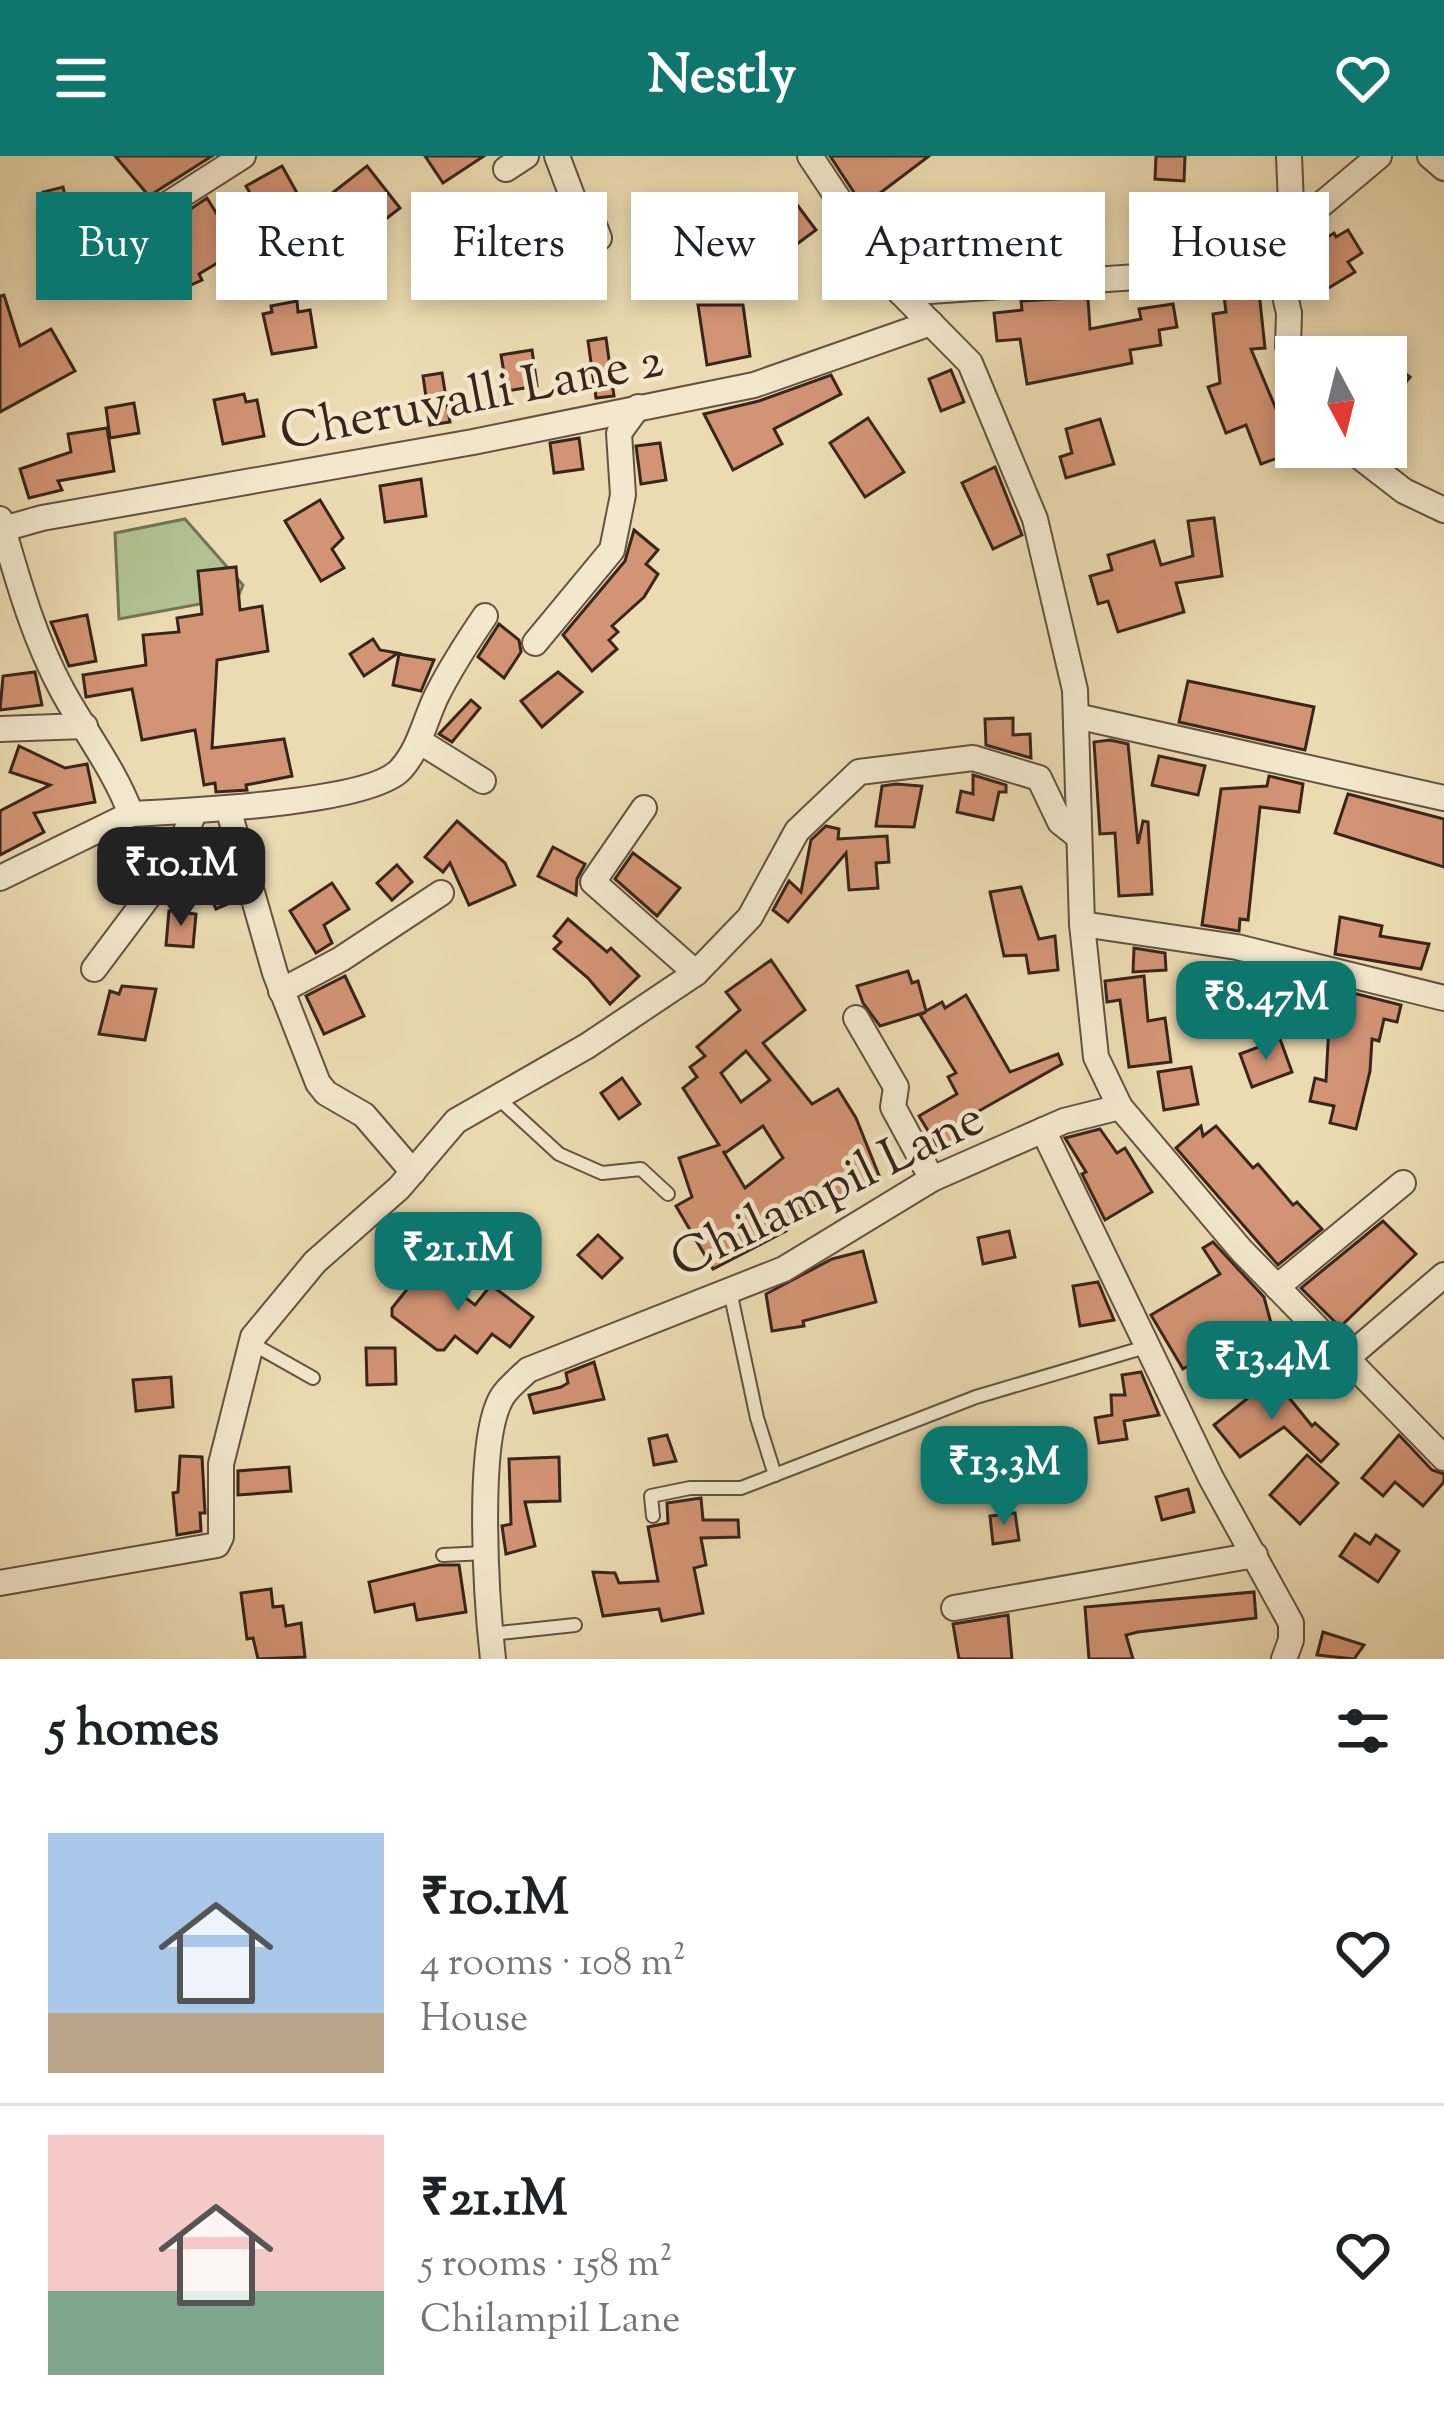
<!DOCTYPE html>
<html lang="en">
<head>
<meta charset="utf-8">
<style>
	body { margin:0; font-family:"Sorts Mill Goudy",serif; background:#f2f2f2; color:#202124; height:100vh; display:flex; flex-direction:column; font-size:45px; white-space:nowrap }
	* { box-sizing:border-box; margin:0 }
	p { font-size:39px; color:#757577 }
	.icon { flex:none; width:66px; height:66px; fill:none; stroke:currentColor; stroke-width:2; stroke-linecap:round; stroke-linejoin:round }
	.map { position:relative; height:1503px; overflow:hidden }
	.sheet { display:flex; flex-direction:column; background:#fff; flex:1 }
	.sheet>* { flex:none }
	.banner { position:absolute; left:36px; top:36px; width:1374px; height:108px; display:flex; gap:24px }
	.needle { width:78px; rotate:173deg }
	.tools { position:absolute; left:1275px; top:180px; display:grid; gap:24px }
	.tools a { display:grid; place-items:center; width:132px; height:132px; border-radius:0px; background:#fff; box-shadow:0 6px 18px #0003; font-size:60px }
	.price { position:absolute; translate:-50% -102px; padding:0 27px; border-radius:24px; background:#0f766e; color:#fff; font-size:39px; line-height:78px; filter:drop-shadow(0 3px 6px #0008) }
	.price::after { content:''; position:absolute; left:50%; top:72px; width:36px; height:27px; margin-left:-18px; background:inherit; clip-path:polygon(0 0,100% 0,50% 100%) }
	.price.current { background:#222; color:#fff }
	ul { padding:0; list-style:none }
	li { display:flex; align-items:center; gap:36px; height:300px; padding:0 48px }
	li+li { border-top:3px solid #e0e0e0 }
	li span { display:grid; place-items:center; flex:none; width:336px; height:240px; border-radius:0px; color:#555 }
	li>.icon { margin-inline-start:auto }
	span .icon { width:144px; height:144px; fill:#fffc; stroke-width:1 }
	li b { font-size:51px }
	h2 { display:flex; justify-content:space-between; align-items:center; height:144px; padding:0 48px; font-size:51px }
	.tag { padding:0 42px; border-radius:0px; background:#fff; box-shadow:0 6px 18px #0003; font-size:42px; line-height:108px }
	.tag.current { background:#0f766e; color:#fff }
	header { display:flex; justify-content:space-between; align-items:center; height:156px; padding:0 48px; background:#0f766e; color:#fff; font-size:54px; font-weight:800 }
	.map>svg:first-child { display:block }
</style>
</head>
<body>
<header><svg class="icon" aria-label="menu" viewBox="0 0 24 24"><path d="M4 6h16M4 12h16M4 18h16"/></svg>Nestly<svg class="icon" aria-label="heart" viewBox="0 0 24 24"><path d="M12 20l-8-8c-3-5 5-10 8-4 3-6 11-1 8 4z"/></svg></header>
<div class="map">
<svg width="1444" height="1503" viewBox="0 0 1444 1503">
	<rect width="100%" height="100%" fill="#ecdbb2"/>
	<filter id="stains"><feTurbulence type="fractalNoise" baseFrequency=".00167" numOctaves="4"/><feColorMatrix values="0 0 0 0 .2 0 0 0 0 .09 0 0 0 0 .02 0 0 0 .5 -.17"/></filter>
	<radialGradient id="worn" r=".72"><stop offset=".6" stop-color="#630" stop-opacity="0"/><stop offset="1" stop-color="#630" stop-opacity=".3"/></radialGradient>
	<!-- green -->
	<path fill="#b1c192" stroke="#747356" stroke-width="3" d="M 185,363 L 243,429 L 238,441 L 119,463 L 115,377 Z"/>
	<!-- building -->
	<g fill="#d39475" stroke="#38251b" stroke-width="3" fill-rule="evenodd">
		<path d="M 115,0 L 212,0 L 149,40 Z"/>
		<path d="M 425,0 L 484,0 L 443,27 Z"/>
		<path d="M 830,0 L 929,0 L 863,50 Z"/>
		<path d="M 1156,0 L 1185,0 L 1184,25 L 1155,23 Z"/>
		<path d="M 282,10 L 330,96 L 299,107 L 283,61 L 268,69 L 246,30 Z"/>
		<path d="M 367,10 L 400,52 L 351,90 L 331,38 Z"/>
		<path d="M 63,31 L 75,85 L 55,89 L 43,36 Z"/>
		<path d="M 789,38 L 816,74 L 782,99 L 755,64 Z"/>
		<path d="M 207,42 L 239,94 L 199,118 L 202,124 L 175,136 L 153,88 L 180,76 L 171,66 Z"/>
		<path d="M 920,53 L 957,55 L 955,90 L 971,90 L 970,116 L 941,118 L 941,106 L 927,105 L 928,91 L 897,101 L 883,66 Z"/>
		<path d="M 1074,60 L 1078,91 L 1055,93 L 1051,63 Z"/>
		<path d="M 573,69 L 600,117 L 555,131 L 530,88 Z"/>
		<path d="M 1348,74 L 1362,97 L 1348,106 L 1355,116 L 1317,139 L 1294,101 L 1334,77 L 1336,81 Z"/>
		<path d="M 1259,136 L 1265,192 L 1251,193 L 1294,296 L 1261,308 L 1246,269 L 1226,277 L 1208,231 L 1220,227 L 1213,158 L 1226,156 L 1224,140 Z"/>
		<path d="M 4,139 L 20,190 L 51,173 L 75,215 L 0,256 L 0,140 Z"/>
		<path d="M 1075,142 L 1088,143 L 1090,173 L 1141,163 L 1139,153 L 1173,148 L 1177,171 L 1159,174 L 1161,189 L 1130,194 L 1132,207 L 1027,228 L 1020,183 L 997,185 L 994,157 L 1022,154 L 1021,145 Z"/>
		<path d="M 297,145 L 298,156 L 310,154 L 316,191 L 272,198 L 263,158 L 272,156 L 271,150 Z"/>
		<path d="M 698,149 L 743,149 L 750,200 L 707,209 Z"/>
		<path d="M 606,182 L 614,240 L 596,242 L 588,185 Z"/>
		<path d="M 532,194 L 537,230 L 507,235 L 501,199 Z"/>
		<path d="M 1386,203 L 1410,221 L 1386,251 Z"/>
		<path d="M 951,214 L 964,246 L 941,255 L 929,223 Z"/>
		<path d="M 442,217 L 450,266 L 430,269 L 423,220 Z"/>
		<path d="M 831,219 L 841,238 L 774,273 L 782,288 L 733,314 L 704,258 L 759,245 Z"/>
		<path d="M 244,238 L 246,246 L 257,244 L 264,280 L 223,288 L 214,244 Z"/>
		<path d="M 134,247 L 139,277 L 110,282 L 106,252 Z"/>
		<path d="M 868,262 L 904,316 L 865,341 L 830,287 Z"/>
		<path d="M 1100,263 L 1114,308 L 1066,322 L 1060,301 L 1072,297 L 1066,273 Z"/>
		<path d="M 107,272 L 114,315 L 58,325 L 62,334 L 29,342 L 20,313 L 71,296 L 68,278 Z"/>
		<path d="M 579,282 L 583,313 L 554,317 L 550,287 Z"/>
		<path d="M 660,287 L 666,324 L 641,328 L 636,290 Z"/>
		<path d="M 995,311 L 1022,379 L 993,393 L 962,327 Z"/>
		<path d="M 421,323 L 426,360 L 385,366 L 380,330 Z"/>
		<path d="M 320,344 L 343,382 L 332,393 L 344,412 L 321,425 L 285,365 Z"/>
		<path d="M 1214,362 L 1222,420 L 1176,427 L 1184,456 L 1118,476 L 1108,445 L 1098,448 L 1090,420 L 1112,414 L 1108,399 L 1154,385 L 1161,409 L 1193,400 L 1188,365 Z"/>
		<path d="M 634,374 L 658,394 L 646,408 L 658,418 L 644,441 L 612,470 L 618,476 L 609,484 L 617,493 L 592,515 L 563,479 L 625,405 Z"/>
		<path d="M 236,411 L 240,454 L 262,450 L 268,495 L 217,504 L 212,592 L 284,583 L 292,620 L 246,629 L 247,634 L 216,636 L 215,627 L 204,629 L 195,574 L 142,584 L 132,533 L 86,541 L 83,519 L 146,509 L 143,479 L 179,476 L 177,462 L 202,458 L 198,415 Z"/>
		<path d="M 87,459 L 96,505 L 69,510 L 51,466 Z"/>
		<path d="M 499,468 L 519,484 L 521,496 L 504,522 L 478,501 Z"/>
		<path d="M 373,483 L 380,494 L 398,497 L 364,520 L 350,498 Z"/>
		<path d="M 399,498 L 434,504 L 421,535 L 393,529 Z"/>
		<path d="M 35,516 L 42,549 L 0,554 L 3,520 Z"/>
		<path d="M 558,516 L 582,536 L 542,571 L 521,545 Z"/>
		<path d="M 1188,525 L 1314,551 L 1305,594 L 1179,566 Z"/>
		<path d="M 471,544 L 480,552 L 452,586 L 439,578 Z"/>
		<path d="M 1013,562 L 1013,579 L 1030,578 L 1031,602 L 986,589 L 985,563 Z"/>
		<path d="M 1110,584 L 1128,588 L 1138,688 L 1143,665 L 1148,666 L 1152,738 L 1119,740 L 1115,677 L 1100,678 L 1094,586 Z"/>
		<path d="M 19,590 L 65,612 L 87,608 L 95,646 L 34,657 L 44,676 L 0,699 L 0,655 L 50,629 L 10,616 Z"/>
		<path d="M 1159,600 L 1205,610 L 1198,639 L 1152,629 Z"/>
		<path d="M 973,619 L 1006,629 L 1006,636 L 999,636 L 993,664 L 957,656 L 961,635 L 973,638 Z"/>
		<path d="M 1269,620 L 1303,628 L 1299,656 L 1260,651 L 1248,764 L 1240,763 L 1239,775 L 1202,769 L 1221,633 L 1267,630 Z"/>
		<path d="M 896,628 L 922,630 L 914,671 L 876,670 L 882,630 Z"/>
		<path d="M 1348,638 L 1444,663 L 1444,711 L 1335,677 Z"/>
		<path d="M 457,665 L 505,707 L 515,729 L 469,749 L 450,707 L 443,716 L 425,701 Z"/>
		<path d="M 826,670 L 839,673 L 838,683 L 887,680 L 889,706 L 876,707 L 878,732 L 849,734 L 846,697 L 788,766 L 773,754 L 789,725 L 801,736 L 811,684 Z"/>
		<path d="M 553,691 L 585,708 L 577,723 L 576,739 L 538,720 Z"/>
		<path d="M 633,697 L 680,732 L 657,760 L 615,723 Z"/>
		<path d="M 225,703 L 237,744 L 216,753 L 199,714 Z"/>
		<path d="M 397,709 L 412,726 L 392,744 L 377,727 Z"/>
		<path d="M 332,727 L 349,753 L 324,769 L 332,787 L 316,797 L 290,755 Z"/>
		<path d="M 1021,731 L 1039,783 L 1055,780 L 1058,814 L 1029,817 L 1026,799 L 1004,800 L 990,736 Z"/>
		<path d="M 169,755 L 196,758 L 193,791 L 166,789 Z"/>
		<path d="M 1340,761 L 1382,770 L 1380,780 L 1429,788 L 1421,813 L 1335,798 Z"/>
		<path d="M 568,763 L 607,796 L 611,792 L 639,820 L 610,848 L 588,822 L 554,793 L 561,786 L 554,780 Z"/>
		<path d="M 1134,792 L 1165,797 L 1166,814 L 1133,816 Z"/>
		<path d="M 771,804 L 805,854 L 763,887 L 812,948 L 838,933 L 856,962 L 880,1022 L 800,1057 L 803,1061 L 786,1075 L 713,1113 L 676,1050 L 692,1041 L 679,1002 L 719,989 L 683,932 L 697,921 L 690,911 L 705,900 L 697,891 L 740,854 L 726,836 ZM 746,895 L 770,924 L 741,946 L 721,917 ZM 763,970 L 783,1002 L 745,1032 L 723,995 L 725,997 Z"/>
		<path d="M 908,815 L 912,827 L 918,825 L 926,855 L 942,846 L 945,852 L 966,839 L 1010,916 L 1058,898 L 1062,908 L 963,964 L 972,979 L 941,996 L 919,960 L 957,938 L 948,921 L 956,917 L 920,859 L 926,856 L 880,870 L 863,847 L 857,830 Z"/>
		<path d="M 1208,815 L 1272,819 L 1271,842 L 1260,841 L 1259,865 L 1220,863 L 1222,834 L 1207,833 Z"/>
		<path d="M 345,820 L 364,860 L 324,878 L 306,840 Z"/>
		<path d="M 1144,820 L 1148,865 L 1165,862 L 1171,906 L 1129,911 L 1120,844 L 1107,846 L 1105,825 Z"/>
		<path d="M 122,830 L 156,833 L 145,884 L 99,878 L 110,835 L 119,838 Z"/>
		<path d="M 1325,830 L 1401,849 L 1397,866 L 1384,863 L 1379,885 L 1372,883 L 1370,915 L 1356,973 L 1330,967 L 1334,950 L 1310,945 L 1315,922 L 1326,925 L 1329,868 L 1315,867 Z"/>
		<path d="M 1280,883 L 1292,916 L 1252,931 L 1240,898 Z"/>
		<path d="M 1191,911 L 1198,948 L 1164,954 L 1158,916 Z"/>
		<path d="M 622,922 L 640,948 L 619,963 L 601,937 Z"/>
		<path d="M 1201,970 L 1203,980 L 1216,970 L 1253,1012 L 1258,1008 L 1293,1049 L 1297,1046 L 1322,1073 L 1278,1109 L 1176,992 Z"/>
		<path d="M 1100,973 L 1117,997 L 1125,992 L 1152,1036 L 1105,1064 L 1082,1018 L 1086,1016 L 1065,982 Z"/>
		<path d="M 1383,1065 L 1416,1098 L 1340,1171 L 1301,1132 Z"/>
		<path d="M 1009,1075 L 1015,1101 L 983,1108 L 978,1082 Z"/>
		<path d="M 598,1079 L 622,1102 L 602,1122 L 578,1099 Z"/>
		<path d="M 1213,1086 L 1264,1141 L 1271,1167 L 1217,1182 L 1222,1190 L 1183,1213 L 1151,1159 L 1220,1118 L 1203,1092 Z"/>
		<path d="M 863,1095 L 876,1146 L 803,1165 L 804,1170 L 772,1175 L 766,1138 L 832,1103 Z"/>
		<path d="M 425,1111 L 475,1149 L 491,1129 L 533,1161 L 510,1191 L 492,1178 L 477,1197 L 455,1180 L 444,1194 L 437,1194 L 392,1160 L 392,1152 Z"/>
		<path d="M 1098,1126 L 1114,1164 L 1080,1170 L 1073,1130 Z"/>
		<path d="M 366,1192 L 395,1192 L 396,1228 L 367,1229 Z"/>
		<path d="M 594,1206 L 604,1243 L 534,1257 L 529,1239 L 561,1231 L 568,1227 L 566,1217 Z"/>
		<path d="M 1141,1216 L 1159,1259 L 1124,1265 L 1127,1283 L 1099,1287 L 1095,1262 L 1112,1259 L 1111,1239 L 1125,1239 L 1122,1219 Z"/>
		<path d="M 171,1221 L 173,1251 L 136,1255 L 133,1224 Z"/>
		<path d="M 1273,1222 L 1312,1270 L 1315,1267 L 1338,1288 L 1321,1306 L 1284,1271 L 1240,1301 L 1214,1269 Z"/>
		<path d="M 667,1279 L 676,1305 L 654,1309 L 649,1283 Z"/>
		<path d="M 1399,1279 L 1432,1314 L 1444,1318 L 1444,1326 L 1423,1350 L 1395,1326 L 1383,1340 L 1362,1322 Z"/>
		<path d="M 1307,1299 L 1338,1327 L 1300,1368 L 1270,1339 Z"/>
		<path d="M 180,1300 L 202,1301 L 205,1357 L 200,1357 L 201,1375 L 177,1379 L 173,1337 L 178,1336 Z"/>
		<path d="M 559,1301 L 560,1345 L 525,1346 L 535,1390 L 506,1398 L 502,1370 L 511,1368 L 509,1303 Z"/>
		<path d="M 289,1311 L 291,1335 L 238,1339 L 238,1315 Z"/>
		<path d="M 1188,1333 L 1194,1356 L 1162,1364 L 1156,1341 Z"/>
		<path d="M 701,1342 L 703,1364 L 738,1364 L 739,1381 L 701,1382 L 706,1409 L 694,1412 L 703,1457 L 662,1465 L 659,1453 L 603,1460 L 593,1416 L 615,1417 L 619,1427 L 658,1425 L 648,1371 L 668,1367 L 667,1347 Z"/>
		<path d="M 1015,1357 L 1019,1384 L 993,1388 L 990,1360 Z"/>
		<path d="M 1355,1378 L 1370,1388 L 1376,1379 L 1399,1395 L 1378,1426 L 1340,1400 Z"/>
		<path d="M 439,1409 L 459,1409 L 466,1456 L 417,1464 L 414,1448 L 375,1456 L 369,1426 Z"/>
		<path d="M 271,1433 L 273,1451 L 283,1450 L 286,1470 L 301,1467 L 305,1501 L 258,1503 L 253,1482 L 247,1483 L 241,1437 Z"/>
		<path d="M 1254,1436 L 1256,1462 L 1138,1476 L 1126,1479 L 1133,1503 L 1089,1503 L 1085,1451 Z"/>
		<path d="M 1008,1459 L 1012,1503 L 959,1503 L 953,1468 Z"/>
		<path d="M 1323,1476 L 1364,1489 L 1354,1503 L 1317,1499 Z"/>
	</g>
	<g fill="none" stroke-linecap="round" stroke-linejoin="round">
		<!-- lane casing -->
		<g stroke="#655241" stroke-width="16">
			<g id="lane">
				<path d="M 498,942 L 559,998 L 602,1017 L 641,1013 L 668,1038"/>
				<path d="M 730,1135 L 757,1262 L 775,1319"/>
				<path d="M 251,1187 L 313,1222"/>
				<path d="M 653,1360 L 651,1340 L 690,1332 L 741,1332 L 976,1241 L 1149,1190"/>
				<path d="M 443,1399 L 486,1397"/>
				<path d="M 490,1478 L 575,1469"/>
			</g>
		</g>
		<!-- street casing -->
		<g stroke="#655241" stroke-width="28">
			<g id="street">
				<path d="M 557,0 L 574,45 L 594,69 L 599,82"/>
				<path d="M 810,0 L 901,137 L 970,207 L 1035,363 L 1075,534 L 1082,768 L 1096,901 L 1120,951 L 1241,1094 L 1444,1302"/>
				<path d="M 1289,0 L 1292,72"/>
				<path d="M 1430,0 L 1444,12"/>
				<path d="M 506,13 L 526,0"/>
				<path d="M 94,80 L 142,70 L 157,55 L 243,0"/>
				<path d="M 1273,89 L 1289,157 L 1288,190 L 1296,221"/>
				<path d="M 901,137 L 1137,121 L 1258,97 L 1273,89 L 1379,0"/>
				<path d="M 1347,291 L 1404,335 L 1444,354"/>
				<path d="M 0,363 L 3,373 L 42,362 L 473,286 L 754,229 L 931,167"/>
				<path d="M 535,487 L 612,394 L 623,339 L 619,277 L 638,251"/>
				<path d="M 1076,560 L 1444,642"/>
				<path d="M 0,573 L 85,570"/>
				<path d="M 419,585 L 483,625"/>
				<path d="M 228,652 L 275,817 L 318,927 L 326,937 L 364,959 L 413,1016"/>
				<path d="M 644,652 L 593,726 L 696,817"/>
				<path d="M 131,658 C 183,655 371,648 401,613 C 420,592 425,563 437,539 C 451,511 468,485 485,460"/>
				<path d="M 0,722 L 131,658 C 114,613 85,576 62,534 C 34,482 19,428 3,373"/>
				<path d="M 1082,768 L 1237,791 L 1444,842"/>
				<path d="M 94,813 L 169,713 L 195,655"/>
				<path d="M 281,835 L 341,803 L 441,737"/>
				<path d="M 856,862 L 896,931 L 893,951 L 932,1023"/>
				<path d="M 1043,974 L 1211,1322 L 1291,1467 L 1291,1484 L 1284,1503"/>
				<path d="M 1277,1131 L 1403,1027"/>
				<path d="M 1346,1203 L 1444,1119"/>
				<path d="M 0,1427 L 217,1389 L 221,1381 L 221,1308 L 253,1181 L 315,1106 L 399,1032 L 456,965 L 587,890 L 696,817 L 750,761 L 797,675 L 859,616 L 973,602 L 1039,622 L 1060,666 L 1079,681"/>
				<path d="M 954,1452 L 1255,1399"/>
				<path d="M 493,1503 C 487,1450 475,1285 502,1241 C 508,1231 519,1223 528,1214 L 784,1113 L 932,1023 L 1064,965 L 1120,951"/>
			</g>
		</g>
		<!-- lane -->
		<use href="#lane" stroke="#f3e8cd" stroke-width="12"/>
		<!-- street -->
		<use href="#street" stroke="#f3e8cd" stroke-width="24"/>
	</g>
	<g text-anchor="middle" stroke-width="9" stroke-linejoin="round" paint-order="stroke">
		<!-- street labels -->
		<g font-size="51" fill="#38251b" stroke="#f3e8cd">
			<text transform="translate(471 238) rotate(-11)" y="18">Cheruvalli Lane 2</text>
			<text transform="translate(826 1031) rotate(-26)" y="18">Chilampil Lane</text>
		</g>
	</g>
	<rect width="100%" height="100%" filter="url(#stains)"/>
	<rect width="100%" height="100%" fill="url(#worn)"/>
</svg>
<div class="tools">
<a><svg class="needle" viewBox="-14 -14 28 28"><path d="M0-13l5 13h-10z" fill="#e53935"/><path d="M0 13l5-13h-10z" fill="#757577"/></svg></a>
</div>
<b class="price current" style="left:181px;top:773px">₹10.1M</b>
<b class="price" style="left:1266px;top:907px">₹8.47M</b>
<b class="price" style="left:458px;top:1158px">₹21.1M</b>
<b class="price" style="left:1272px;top:1267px">₹13.4M</b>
<b class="price" style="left:1004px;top:1372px">₹13.3M</b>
<div class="banner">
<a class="tag current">Buy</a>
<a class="tag">Rent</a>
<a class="tag">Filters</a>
<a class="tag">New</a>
<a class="tag">Apartment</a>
<a class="tag">House</a>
</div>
</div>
<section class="sheet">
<h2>5 homes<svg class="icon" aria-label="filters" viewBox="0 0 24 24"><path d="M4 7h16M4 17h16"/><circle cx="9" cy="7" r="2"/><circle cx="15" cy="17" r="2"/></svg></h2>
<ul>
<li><span style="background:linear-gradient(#a9c7e8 75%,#b9a48a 0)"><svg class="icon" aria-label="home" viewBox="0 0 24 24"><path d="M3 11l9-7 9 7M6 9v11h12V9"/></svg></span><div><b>₹10.1M</b><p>4 rooms · 108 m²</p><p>House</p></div><svg class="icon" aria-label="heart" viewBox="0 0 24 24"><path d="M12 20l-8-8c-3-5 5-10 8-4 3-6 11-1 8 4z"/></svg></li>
<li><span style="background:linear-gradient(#f6c9c9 65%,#7fa58c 0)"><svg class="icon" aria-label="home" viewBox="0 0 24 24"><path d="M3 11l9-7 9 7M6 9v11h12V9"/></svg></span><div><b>₹21.1M</b><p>5 rooms · 158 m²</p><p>Chilampil Lane</p></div><svg class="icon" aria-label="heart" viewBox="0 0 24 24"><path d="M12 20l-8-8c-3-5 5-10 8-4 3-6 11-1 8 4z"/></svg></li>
</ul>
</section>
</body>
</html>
